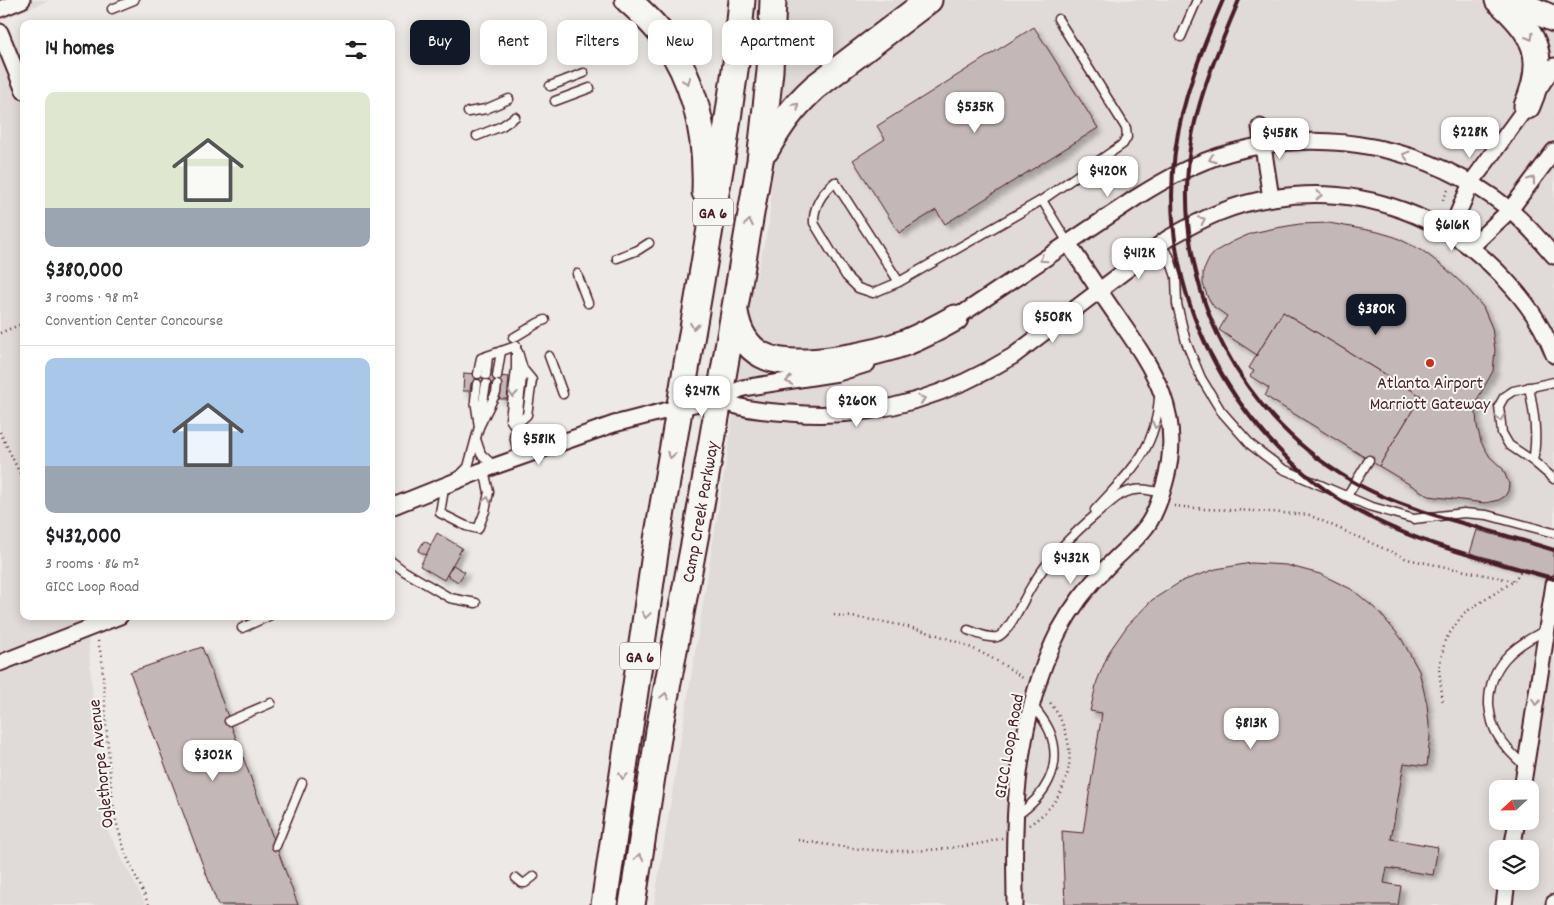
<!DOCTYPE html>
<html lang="en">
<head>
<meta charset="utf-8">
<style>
	body { margin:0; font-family:Dekko,sans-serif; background:#f6f6f6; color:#202124; height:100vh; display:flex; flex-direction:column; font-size:19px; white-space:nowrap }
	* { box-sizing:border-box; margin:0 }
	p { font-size:16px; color:#757577 }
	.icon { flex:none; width:28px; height:28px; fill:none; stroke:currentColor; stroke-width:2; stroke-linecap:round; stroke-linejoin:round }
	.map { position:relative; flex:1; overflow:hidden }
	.drawer { position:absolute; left:20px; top:20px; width:375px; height:600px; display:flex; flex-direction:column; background:#fff; border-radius:10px; box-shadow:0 2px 12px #0003 }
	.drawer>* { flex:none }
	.guide { position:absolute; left:410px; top:20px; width:475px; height:45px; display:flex; gap:10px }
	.needle { width:32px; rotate:248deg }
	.buttons { position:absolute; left:1489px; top:780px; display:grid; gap:10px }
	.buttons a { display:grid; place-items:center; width:50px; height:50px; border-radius:10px; background:#fff; box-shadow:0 2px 12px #0003; font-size:25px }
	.price { position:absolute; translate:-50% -42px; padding:0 11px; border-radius:10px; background:#fff; color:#222; font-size:16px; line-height:32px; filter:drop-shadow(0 1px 2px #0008) }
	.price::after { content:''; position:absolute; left:50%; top:30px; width:15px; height:11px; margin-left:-8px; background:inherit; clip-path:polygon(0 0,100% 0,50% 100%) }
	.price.on { background:#111827; color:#fff }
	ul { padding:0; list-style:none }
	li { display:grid; align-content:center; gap:10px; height:265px; padding:0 25px }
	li+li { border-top:1px solid #e0e0e0 }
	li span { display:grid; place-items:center; height:155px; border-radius:10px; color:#555 }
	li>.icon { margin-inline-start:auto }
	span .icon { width:90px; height:90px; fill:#fffc; stroke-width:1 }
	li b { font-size:21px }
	h2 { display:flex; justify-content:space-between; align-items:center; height:60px; padding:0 25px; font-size:21px }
	.pill { padding:0 18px; border-radius:10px; background:#fff; box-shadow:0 2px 12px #0003; font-size:18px; line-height:45px }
	.pill.on { background:#111827; color:#fff }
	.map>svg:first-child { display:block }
</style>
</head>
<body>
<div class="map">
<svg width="1554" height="905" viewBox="0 0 1554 905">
	<defs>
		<filter id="shadow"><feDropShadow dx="4.5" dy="4.5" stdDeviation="2.5" flood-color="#0004"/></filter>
	</defs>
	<rect width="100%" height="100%" fill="#ece9e6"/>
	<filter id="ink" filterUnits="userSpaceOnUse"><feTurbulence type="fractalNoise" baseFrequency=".02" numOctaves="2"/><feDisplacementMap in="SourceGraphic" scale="10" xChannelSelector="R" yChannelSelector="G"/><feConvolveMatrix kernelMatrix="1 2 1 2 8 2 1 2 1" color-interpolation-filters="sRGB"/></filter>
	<g filter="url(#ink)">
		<!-- built -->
		<g fill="#e0dad8" fill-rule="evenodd">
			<path d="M 0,0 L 50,0 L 1,20 L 24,76 L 24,616 L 108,616 L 87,625 L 102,820 L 146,905 L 0,905 Z"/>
			<path d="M 783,0 L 1480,0 L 1554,32 L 1554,905 L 654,905 L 727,456 L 747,315 L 769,224 ZM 1498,789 L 1530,789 L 1530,821 L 1498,821 ZM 1498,849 L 1530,849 L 1530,881 L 1498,881 Z"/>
		</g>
		<!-- building -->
		<g fill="#c4b7b7" stroke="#4a1f2b" filter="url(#shadow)">
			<path d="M 1034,27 L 1098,128 L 945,224 L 936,210 L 899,233 L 853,160 L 885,139 L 877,126 Z"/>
			<path d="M 1329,223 L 1378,232 L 1395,237 L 1423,251 L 1444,267 L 1467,288 L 1483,307 L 1492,328 L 1495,350 L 1493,371 L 1478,398 L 1476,413 L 1477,426 L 1481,442 L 1490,457 L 1503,469 L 1509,484 L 1508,491 L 1505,496 L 1499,500 L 1485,503 L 1429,496 L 1379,466 L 1421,396 L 1283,312 L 1257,355 L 1219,330 L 1227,316 L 1214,307 L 1208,298 L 1203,284 L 1203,272 L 1209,259 L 1216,251 L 1232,242 L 1252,233 L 1276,228 L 1300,224 Z"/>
			<path d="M 1283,312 L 1421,396 L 1379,466 L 1265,396 L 1269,388 L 1250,376 L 1254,371 L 1249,368 Z"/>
			<path d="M 464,373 L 509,377 L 507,399 L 499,399 L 500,385 L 471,383 L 470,391 L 463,391 Z"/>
			<path d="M 1477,530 L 1554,551 L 1554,577 L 1470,553 Z"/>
			<path d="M 437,533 L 462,548 L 444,580 L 420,566 Z"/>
			<path d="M 424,541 L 431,545 L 426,555 L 418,551 Z"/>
			<path d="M 1251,563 L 1286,565 L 1320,574 L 1353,590 L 1379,612 L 1401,638 L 1419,671 L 1427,704 L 1430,736 L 1427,766 L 1404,763 L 1391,839 L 1438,847 L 1433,875 L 1387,868 L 1384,883 L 1401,886 L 1398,905 L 1065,905 L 1062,831 L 1083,833 L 1102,713 L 1090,711 L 1097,681 L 1109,652 L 1127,626 L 1152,600 L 1182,581 L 1216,569 Z"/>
			<path d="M 453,565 L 465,572 L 458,582 L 447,575 Z"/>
			<path d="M 202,647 L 298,905 L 218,905 L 130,672 Z"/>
		</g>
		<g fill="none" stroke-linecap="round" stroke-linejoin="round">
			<!-- lane casing -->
			<g stroke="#4a1f2b" stroke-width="11">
				<g id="lane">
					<path d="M 112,9 L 134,0"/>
					<path d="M 1181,37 L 1197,0"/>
					<path d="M 550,86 L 584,73"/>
					<path d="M 555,101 L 590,88"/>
					<path d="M 468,112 L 486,109 L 509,99"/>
					<path d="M 477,136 L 502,126 L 515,117"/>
					<path d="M 1042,200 L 1123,144 L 1127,137 L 1126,128 L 1058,19"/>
					<path d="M 1160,245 L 1169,256 L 1176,277 L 1177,304 L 1186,342 L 1201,378 L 1221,411 L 1251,445 L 1283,469 L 1369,506 L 1414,519 L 1464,513 L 1487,515 L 1554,533"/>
					<path d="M 617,258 L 638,250 L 649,243"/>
					<path d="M 577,274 L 588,303"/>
					<path d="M 899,282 L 835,182 C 823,192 813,205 814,223 L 846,276 L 858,288 L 873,293 L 899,282 L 1042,200 L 1068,243"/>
					<path d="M 513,338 L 538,323 L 545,320"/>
					<path d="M 516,346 L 516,369 L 510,419 L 516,428 L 514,436 L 519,457"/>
					<path d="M 549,356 L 563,394"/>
					<path d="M 478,374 L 481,358 L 516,346"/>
					<path d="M 486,375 L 488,356"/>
					<path d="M 497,376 L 501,351"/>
					<path d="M 1554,382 L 1513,391 L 1504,397 L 1499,406 L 1502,433 L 1509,445 L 1533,461 L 1554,479"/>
					<path d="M 1529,387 C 1534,412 1538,436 1533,461"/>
					<path d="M 480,420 L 486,384"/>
					<path d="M 518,423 L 527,415 L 532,380 L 523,369"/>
					<path d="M 479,427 L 496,393 L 497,385"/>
					<path d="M 516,428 L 523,369 L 518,352"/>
					<path d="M 515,437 C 521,446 528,447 537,448"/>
					<path d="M 476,439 L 481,454 L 494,466"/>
					<path d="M 459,476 L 468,467 L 479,427 L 475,400 L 477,384"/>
					<path d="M 443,486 L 443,495 L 440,513 L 466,526 L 478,529 L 485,511 L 489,492 L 484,470"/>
					<path d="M 1347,496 L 1369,460"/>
					<path d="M 1095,510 C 1128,473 1156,452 1159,398"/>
					<path d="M 391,561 L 404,571 L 450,598 L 476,603"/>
					<path d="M 242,628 L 269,616"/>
					<path d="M 968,630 C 977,633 988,639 997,637 C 1009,634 1025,596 1033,584 C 1050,556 1075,532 1100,511 C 1108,505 1115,497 1124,493 C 1137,487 1149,490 1162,493"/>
					<path d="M 229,721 L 271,703"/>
					<path d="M 1525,766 C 1515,757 1504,747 1497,734 C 1492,726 1490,714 1489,705 C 1488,666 1514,645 1547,630"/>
					<path d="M 1016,816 C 1044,797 1064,768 1050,732 C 1046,722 1039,714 1033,706"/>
					<path d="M 276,846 L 302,783"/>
					<path d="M 516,878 L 522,883 L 525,883 L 534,876"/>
				</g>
			</g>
			<!-- street casing -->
			<g stroke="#4a1f2b" stroke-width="19">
				<g id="street">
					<path d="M 0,9 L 22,0"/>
					<path d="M 0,32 L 24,91"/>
					<path d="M 1260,127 L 1271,198"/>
					<path d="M 1450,232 L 1471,183 L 1527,106 L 1554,66"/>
					<path d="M 1471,247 L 1510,210 L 1554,151"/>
					<path d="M 950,322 L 1137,197 C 1166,179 1196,162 1229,153 C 1325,126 1431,147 1509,209 C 1526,223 1540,240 1554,256"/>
					<path d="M 719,399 C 726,402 733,405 741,407 C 756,411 774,412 790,413 C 871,421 944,398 1013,356 L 1167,239 C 1202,219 1231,204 1272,198 C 1364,183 1452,217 1513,288 C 1530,307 1545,331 1554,355"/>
					<path d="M 391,507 L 481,471 L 614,424 L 680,407 L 719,399 L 743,388 L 838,373 L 867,364"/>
					<path d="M 0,663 L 120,616"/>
					<path d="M 1522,789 L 1554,584"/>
					<path d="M 1512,849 L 1517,821"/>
					<path d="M 1015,905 C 1015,881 1014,857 1015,833 C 1016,767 1029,690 1059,631 C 1072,607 1087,587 1106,568 C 1119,554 1135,542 1146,527 C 1156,514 1161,497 1165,482 C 1185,412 1152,367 1114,312 C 1098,289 1083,266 1068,243"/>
					<path d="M 1504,905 L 1507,881"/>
					<path d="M 1554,905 L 1554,903"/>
				</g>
			</g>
			<!-- primary casing -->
			<g stroke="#4a1f2b" stroke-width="29">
				<g id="primary">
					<path d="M 628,0 C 641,12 655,24 665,39 C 696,84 707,137 705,192"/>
					<path d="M 1498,0 C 1536,33 1548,58 1527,106"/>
					<path d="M 1510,0 L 1554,19"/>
					<path d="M 766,150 C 781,124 793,107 815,87 L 929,0"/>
					<path d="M 735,312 C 738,330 745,346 762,355 C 793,372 875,354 907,342 C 924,335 939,327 955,318"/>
					<path d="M 604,905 L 657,540 L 724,146 L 736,63 L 742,0"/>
					<path id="s1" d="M 632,905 L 660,725 L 697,528 L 760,161 L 770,71 L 773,0"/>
				</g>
			</g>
			<!-- path -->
			<g stroke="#4a1f2b" stroke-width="2.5" stroke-dasharray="1 4" stroke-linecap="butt">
				<path d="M 1443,200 L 1449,188"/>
				<path d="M 0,333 L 24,323"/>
				<path d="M 0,432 L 24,482"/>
				<path d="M 1174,506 L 1204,509 L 1257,511 L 1309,515 L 1407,559 L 1514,581 L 1464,613 L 1445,640 L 1439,669 L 1443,703"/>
				<path d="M 1514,581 L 1523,568"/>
				<path d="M 834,615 C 901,622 969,637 1024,679"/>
				<path d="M 98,641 L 102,660 L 110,778 L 115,818 L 126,855 L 149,905"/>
				<path d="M 1029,825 C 1075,795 1082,744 1049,701"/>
				<path d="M 798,840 C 852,849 893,855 948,848 C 966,846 984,844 1002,838"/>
			</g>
			<!-- lane -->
			<use href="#lane" stroke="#f6f6f2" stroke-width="8"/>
			<!-- street -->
			<use href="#street" stroke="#f6f6f2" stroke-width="15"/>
			<!-- primary -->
			<use href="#primary" stroke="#f6f6f2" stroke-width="25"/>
			<!-- rail -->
			<g stroke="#4a1f2b" stroke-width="4">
				<path d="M 1223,0 C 1202,49 1182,98 1175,152 C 1156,291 1230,432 1348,505 C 1410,543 1485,559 1554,579"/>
				<path d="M 1239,0 C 1219,48 1194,105 1189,157 C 1174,293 1241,421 1361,486 C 1395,504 1433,515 1469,525 C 1497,533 1526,541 1554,550"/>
			</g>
		</g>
		<!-- one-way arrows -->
		<defs><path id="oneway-chevron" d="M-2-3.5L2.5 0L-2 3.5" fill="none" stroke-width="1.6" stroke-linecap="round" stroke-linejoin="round" transform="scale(1.25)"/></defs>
		<g stroke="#a99598">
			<use href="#oneway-chevron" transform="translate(1530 37) rotate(60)"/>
			<use href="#oneway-chevron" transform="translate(687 81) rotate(67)"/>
			<use href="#oneway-chevron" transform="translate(796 106) rotate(-48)"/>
			<use href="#oneway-chevron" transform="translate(1406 155) rotate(-164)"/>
			<use href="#oneway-chevron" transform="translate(1212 159) rotate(160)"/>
			<use href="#oneway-chevron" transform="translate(1532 180) rotate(-54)"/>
			<use href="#oneway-chevron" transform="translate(1319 195)"/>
			<use href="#oneway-chevron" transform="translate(1202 220) rotate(-26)"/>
			<use href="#oneway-chevron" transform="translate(749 223) rotate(-80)"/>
			<use href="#oneway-chevron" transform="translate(1043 259) rotate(146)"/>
			<use href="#oneway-chevron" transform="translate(694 326) rotate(100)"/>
			<use href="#oneway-chevron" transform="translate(789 381) rotate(171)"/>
			<use href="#oneway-chevron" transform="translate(513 394) rotate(96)"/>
			<use href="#oneway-chevron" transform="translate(922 399) rotate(-17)"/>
			<use href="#oneway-chevron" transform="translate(1500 418) rotate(83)"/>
			<use href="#oneway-chevron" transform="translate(1156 425) rotate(104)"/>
			<use href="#oneway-chevron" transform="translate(671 455) rotate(100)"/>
			<use href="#oneway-chevron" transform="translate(487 500) rotate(-77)"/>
			<use href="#oneway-chevron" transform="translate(646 615) rotate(98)"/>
			<use href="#oneway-chevron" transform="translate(665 696) rotate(-79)"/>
			<use href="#oneway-chevron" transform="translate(1536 702) rotate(99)"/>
			<use href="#oneway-chevron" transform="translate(623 776) rotate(98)"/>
			<use href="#oneway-chevron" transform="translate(639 857) rotate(-82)"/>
		</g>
	</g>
	<!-- markers -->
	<circle fill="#c8321e" stroke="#f6f6f2" stroke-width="2" cx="1430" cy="363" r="5"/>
	<g text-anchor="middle" stroke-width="4" stroke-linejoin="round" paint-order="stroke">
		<!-- shield labels -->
		<g fill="#f6f6f2" stroke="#7e6067" stroke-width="1">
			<rect x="693" y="198.5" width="40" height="27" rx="4"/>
			<rect x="620" y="642.5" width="40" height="27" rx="4"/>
		</g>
		<g font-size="16" font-weight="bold" fill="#4a1f2b">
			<text x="713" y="218">GA 6</text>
			<text x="640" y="662">GA 6</text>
		</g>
		<!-- poi labels -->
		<g font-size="18" fill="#4a1f2b" stroke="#f6f6f2">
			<text x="1430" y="388">Atlanta Airport<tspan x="1430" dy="21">Marriott Gateway</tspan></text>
		</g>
		<!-- street labels -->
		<g font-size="18" fill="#4a1f2b" stroke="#f6f6f2">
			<text dy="6" stroke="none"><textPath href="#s1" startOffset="399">Camp Creek Parkway</textPath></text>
			<text transform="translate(1008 746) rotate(-80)" y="6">GICC Loop Road</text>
			<text transform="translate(100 764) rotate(-96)" y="6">Oglethorpe Avenue</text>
		</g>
	</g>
</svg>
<div class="buttons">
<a><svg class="needle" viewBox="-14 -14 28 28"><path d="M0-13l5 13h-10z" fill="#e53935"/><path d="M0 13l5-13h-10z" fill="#757577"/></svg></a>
<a><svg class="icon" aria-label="layers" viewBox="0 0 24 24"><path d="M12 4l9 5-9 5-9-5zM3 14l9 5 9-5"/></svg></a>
</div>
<b class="price" style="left:975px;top:134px">$535K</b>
<b class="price" style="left:1470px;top:159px">$228K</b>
<b class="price" style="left:1280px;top:160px">$458K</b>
<b class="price" style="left:1108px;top:198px">$420K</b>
<b class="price" style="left:1452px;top:252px">$616K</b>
<b class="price" style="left:1139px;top:280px">$412K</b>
<b class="price on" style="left:1376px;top:336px">$380K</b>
<b class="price" style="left:1053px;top:344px">$508K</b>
<b class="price" style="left:702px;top:418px">$247K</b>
<b class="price" style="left:857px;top:428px">$260K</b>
<b class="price" style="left:539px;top:466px">$581K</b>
<b class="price" style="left:1071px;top:585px">$432K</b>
<b class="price" style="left:1251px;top:750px">$813K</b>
<b class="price" style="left:213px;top:782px">$302K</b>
<div class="guide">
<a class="pill on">Buy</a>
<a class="pill">Rent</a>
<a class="pill">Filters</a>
<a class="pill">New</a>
<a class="pill">Apartment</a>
</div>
<section class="drawer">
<h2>14 homes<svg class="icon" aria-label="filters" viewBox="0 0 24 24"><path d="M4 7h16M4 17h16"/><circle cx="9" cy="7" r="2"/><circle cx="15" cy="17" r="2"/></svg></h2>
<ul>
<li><span style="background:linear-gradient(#dfe7d0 75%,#9aa5b1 0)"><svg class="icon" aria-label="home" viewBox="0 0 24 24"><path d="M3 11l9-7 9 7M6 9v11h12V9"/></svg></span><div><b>$380,000</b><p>3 rooms · 98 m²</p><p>Convention Center Concourse</p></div></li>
<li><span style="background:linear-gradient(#a9c7e8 70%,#9aa5b1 0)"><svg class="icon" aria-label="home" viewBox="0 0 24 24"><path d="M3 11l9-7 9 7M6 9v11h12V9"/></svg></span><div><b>$432,000</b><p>3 rooms · 86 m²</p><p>GICC Loop Road</p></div></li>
</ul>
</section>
</div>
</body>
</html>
